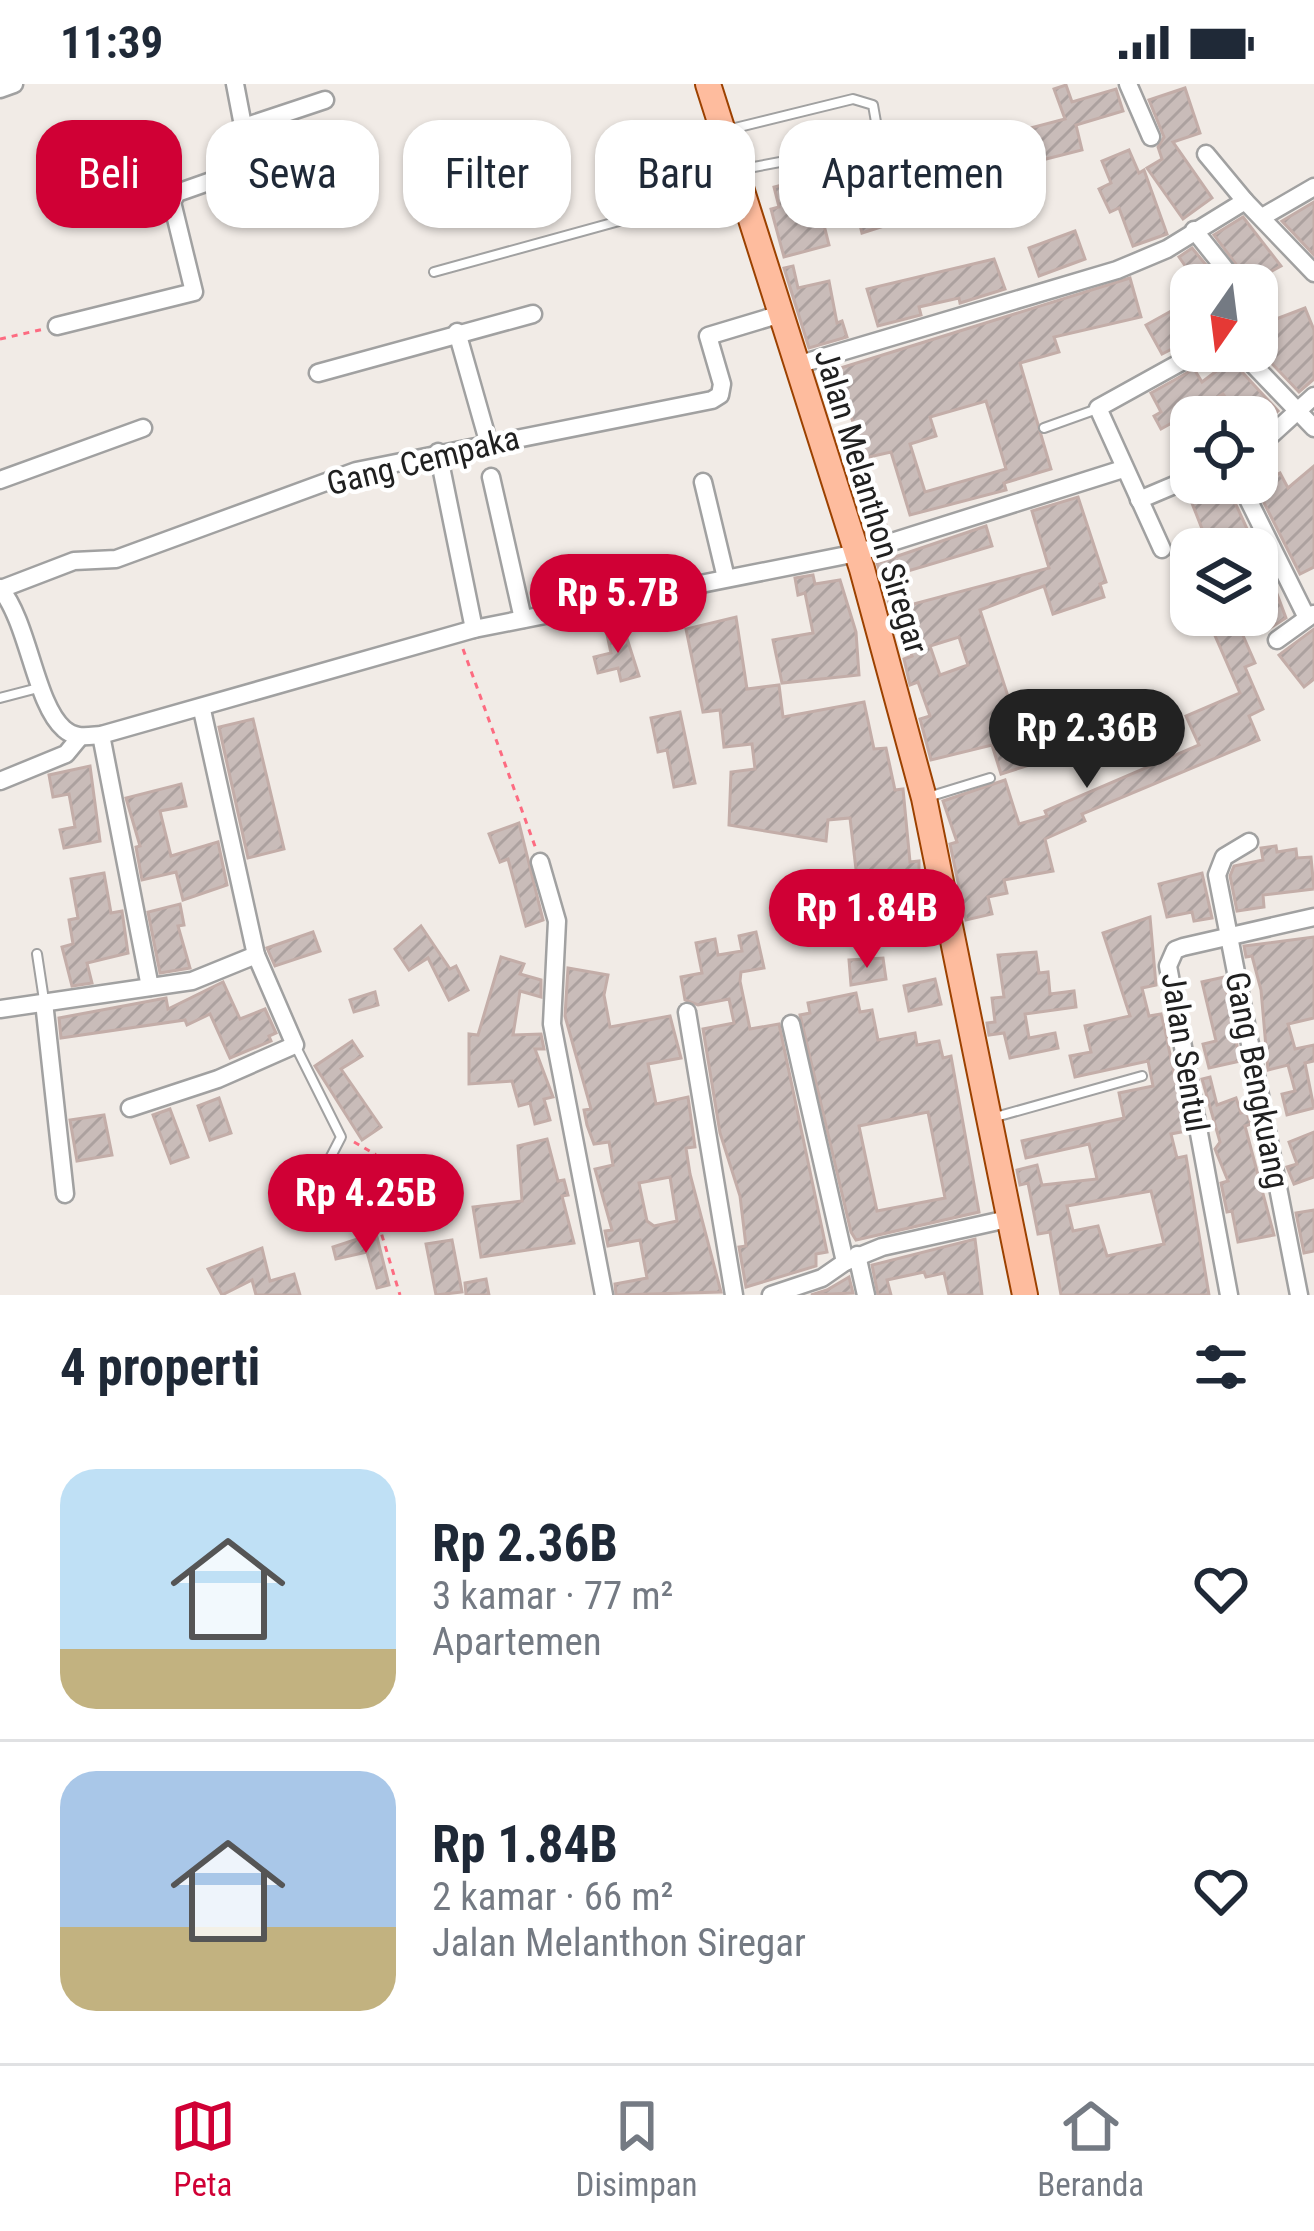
<!DOCTYPE html>
<html lang="id">
<head>
<meta charset="utf-8">
<style>
	body { margin:0; font-family:"Roboto Condensed",sans-serif; background:#f2f2f3; color:#1f2937; height:100vh; display:flex; flex-direction:column; font-size:45px; white-space:nowrap }
	* { box-sizing:border-box; margin:0 }
	p { font-size:39px; color:#747a83 }
	.icon { flex:none; width:66px; height:66px; fill:none; stroke:currentColor; stroke-width:2; stroke-linecap:round; stroke-linejoin:round }
	.map { position:relative; height:1211px; overflow:hidden }
	.side { display:flex; flex-direction:column; background:#fff; flex:1 }
	.side>* { flex:none }
	.top-card { position:absolute; left:36px; top:36px; width:1242px; height:108px; display:flex; gap:24px }
	.needle { width:78px; rotate:194deg }
	.buttons { position:absolute; left:1170px; top:180px; display:grid; gap:24px }
	.buttons a { display:grid; place-items:center; width:108px; height:108px; border-radius:24px; background:#fff; box-shadow:0 3px 9px #0004; font-size:60px }
	.price { position:absolute; translate:-50% -102px; padding:0 27px; border-radius:42px; background:#d00035; color:#fff; font-size:39px; line-height:78px; filter:drop-shadow(0 3px 6px #0008) }
	.price::after { content:''; position:absolute; left:50%; top:72px; width:36px; height:27px; margin-left:-18px; background:inherit; clip-path:polygon(0 0,100% 0,50% 100%) }
	.price.active { background:#222; color:#fff }
	ul { padding:0; list-style:none }
	li { display:flex; align-items:center; gap:36px; height:300px; padding:0 60px }
	li+li { border-top:3px solid #e0e1e3 }
	li span { display:grid; place-items:center; flex:none; width:336px; height:240px; border-radius:36px; color:#555 }
	li>.icon { margin-inline-start:auto }
	span .icon { width:144px; height:144px; fill:#fffc; stroke-width:1 }
	li b { font-size:51px }
	h2 { display:flex; justify-content:space-between; align-items:center; height:144px; padding:0 60px; font-size:51px }
	.pill { padding:0 42px; border-radius:36px; background:#fff; box-shadow:0 3px 9px #0004; font-size:42px; line-height:108px }
	.pill.active { background:#d00035; color:#fff }
	.status { display:flex; justify-content:space-between; align-items:center; height:84px; padding:0 60px; background:#fff; direction:ltr }
	.status svg { height:33px; fill:currentColor }
	.tab-bar { display:flex; justify-content:space-around; align-items:center; height:168px; border-top:3px solid #e0e1e3; background:#fff; font-size:33px; color:#747a83 }
	.tab-bar a { display:grid; justify-items:center; gap:6px }
	.tab-bar .active { color:#d00035 }
	.map>svg:first-child { display:block }
</style>
</head>
<body>
<div class="status"><b>11:39</b><svg viewBox="0 0 49 12"><path d="M0 12V9h3v3zM5 12V6h3v6zM10 12V3h3v9zM15 12V0h3v12zM26 1h20v11H26zM47 4h2v5h-2z"/></svg></div>
<div class="map">
<svg width="1314" height="1211" viewBox="0 0 1314 1211">
	<defs>
		<pattern id="building-hatch" width="6" height="6" patternUnits="userSpaceOnUse" patternTransform="scale(3)"><rect width="6" height="6" fill="#c9bcb9"/><path d="M-1 1l2-2M0 6l6-6M5 7l2-2" fill="none" stroke="#aca19f"/></pattern>
	</defs>
	<rect width="100%" height="100%" fill="#f1ebe6"/>
	<!-- building -->
	<g fill="url(#building-hatch)" stroke="#c3ada8" stroke-width="3" fill-rule="evenodd">
		<path d="M 1066,1 L 1072,18 L 1116,5 L 1123,27 L 1076,41 L 1082,66 L 903,111 L 909,134 L 862,149 L 855,121 L 821,129 L 829,161 L 784,173 L 771,125 L 779,123 L 774,103 L 809,94 L 806,82 L 893,68 L 897,83 L 937,73 L 939,82 L 977,72 L 969,42 L 980,39 L 984,56 L 1065,35 L 1054,5 Z"/>
		<path d="M 1185,4 L 1200,49 L 1173,58 L 1212,114 L 1183,135 L 1147,84 L 1162,75 L 1158,63 L 1164,53 L 1149,16 Z"/>
		<path d="M 1129,66 L 1139,89 L 1144,86 L 1167,150 L 1133,162 L 1119,124 L 1110,128 L 1099,105 L 1111,99 L 1102,77 Z"/>
		<path d="M 1314,118 L 1314,171 L 1282,137 Z"/>
		<path d="M 1243,133 L 1281,182 L 1250,199 L 1214,151 Z"/>
		<path d="M 1075,147 L 1085,175 L 1039,192 L 1029,164 Z"/>
		<path d="M 1192,164 L 1212,188 L 1197,199 L 1179,173 Z"/>
		<path d="M 994,175 L 1005,205 L 960,219 L 959,214 L 919,223 L 921,231 L 878,242 L 867,205 Z"/>
		<path d="M 793,182 L 798,204 L 829,197 L 837,239 L 842,237 L 847,253 L 809,264 L 784,184 Z"/>
		<path d="M 1130,194 L 1141,233 L 1054,253 L 1059,268 L 1020,279 L 1051,385 L 1004,399 L 1006,406 L 910,431 L 891,368 L 856,376 L 846,342 L 854,340 L 831,287 ZM 986,317 L 1006,385 L 925,408 L 910,360 L 936,352 L 930,333 Z"/>
		<path d="M 1191,216 L 1191,255 L 1162,270 L 1146,241 Z"/>
		<path d="M 1257,223 L 1271,237 L 1305,224 L 1314,246 L 1314,295 L 1299,308 L 1257,264 Z"/>
		<path d="M 1231,276 L 1278,327 L 1257,346 L 1257,333 L 1240,333 L 1223,310 L 1161,345 L 1154,332 L 1161,328 L 1151,309 L 1194,285 L 1202,298 Z"/>
		<path d="M 1314,382 L 1314,483 L 1300,490 L 1255,401 L 1280,389 L 1288,404 Z"/>
		<path d="M 1202,399 L 1226,399 L 1249,449 L 1218,465 L 1182,465 L 1206,455 L 1188,409 Z"/>
		<path d="M 874,406 L 887,444 L 868,450 L 856,411 Z"/>
		<path d="M 1078,413 L 1106,498 L 1100,500 L 1104,513 L 1053,530 L 1044,502 L 980,526 L 1015,634 L 1024,632 L 1032,659 L 1020,663 L 1026,682 L 1001,690 L 992,661 L 931,676 L 920,635 L 930,632 L 918,598 L 910,601 L 904,575 L 912,572 L 904,547 L 898,548 L 877,479 L 986,442 L 992,462 L 901,489 L 910,521 L 1049,484 L 1032,427 ZM 959,553 L 968,581 L 940,591 L 930,562 Z"/>
		<path d="M 1265,478 L 1286,534 L 1262,549 L 1248,531 L 1257,531 L 1257,482 Z"/>
		<path d="M 813,491 L 815,500 L 840,496 L 856,548 L 859,591 L 782,599 L 773,556 L 813,549 L 805,509 L 798,511 L 795,494 Z"/>
		<path d="M 1206,531 L 1234,531 L 1255,579 L 1245,583 L 1263,625 L 1249,632 L 1259,656 L 1082,730 L 1085,737 L 1045,755 L 1053,787 L 1004,796 L 1007,809 L 988,813 L 992,830 L 966,836 L 950,760 L 957,758 L 943,717 L 1005,696 L 1019,740 L 1047,732 L 1045,727 L 1199,661 L 1186,632 L 1240,609 Z"/>
		<path d="M 736,533 L 747,605 L 779,601 L 783,633 L 864,618 L 874,665 L 886,664 L 895,706 L 903,705 L 910,778 L 919,777 L 919,833 L 897,836 L 892,791 L 870,858 L 830,848 L 841,816 L 827,817 L 825,798 L 857,794 L 850,734 L 828,736 L 826,757 L 729,741 L 731,688 L 755,685 L 752,660 L 724,663 L 720,626 L 703,628 L 686,545 Z"/>
		<path d="M 623,542 L 639,592 L 621,597 L 618,584 L 598,589 L 594,573 L 611,569 L 606,546 Z"/>
		<path d="M 1314,545 L 1314,595 L 1304,603 L 1279,571 Z"/>
		<path d="M 680,628 L 695,699 L 674,703 L 667,666 L 658,668 L 651,634 Z"/>
		<path d="M 253,635 L 284,765 L 248,774 L 219,643 Z"/>
		<path d="M 90,682 L 100,757 L 64,764 L 60,746 L 75,743 L 69,710 L 53,713 L 49,691 Z"/>
		<path d="M 181,700 L 186,722 L 160,727 L 171,772 L 218,758 L 227,801 L 183,816 L 176,788 L 142,796 L 136,763 L 140,762 L 126,714 Z"/>
		<path d="M 519,739 L 543,836 L 526,842 L 508,775 L 500,778 L 489,750 Z"/>
		<path d="M 1276,762 L 1277,768 L 1296,765 L 1297,774 L 1311,773 L 1314,805 L 1263,811 L 1264,823 L 1237,827 L 1230,792 L 1234,782 L 1263,776 L 1261,764 Z"/>
		<path d="M 104,789 L 111,829 L 122,827 L 128,869 L 87,879 L 92,899 L 72,902 L 62,863 L 73,860 L 69,836 L 78,834 L 71,795 Z"/>
		<path d="M 1202,789 L 1212,834 L 1194,837 L 1192,828 L 1167,833 L 1159,800 Z"/>
		<path d="M 180,820 L 184,841 L 178,842 L 190,884 L 160,889 L 148,828 Z"/>
		<path d="M 1150,833 L 1156,901 L 1142,904 L 1149,932 L 1161,930 L 1165,946 L 1186,1047 L 1171,1050 L 1177,1074 L 1186,1072 L 1209,1211 L 1061,1211 L 1050,1148 L 1038,1150 L 1028,1099 L 1020,1101 L 1017,1086 L 1037,1081 L 1042,1101 L 1097,1095 L 1089,1060 L 1026,1074 L 1022,1057 L 1124,1034 L 1119,1009 L 1153,1002 L 1148,977 L 1075,993 L 1070,972 L 1091,968 L 1085,942 L 1130,932 L 1103,849 ZM 1151,1107 L 1164,1160 L 1107,1172 L 1098,1142 L 1073,1147 L 1067,1122 Z"/>
		<path d="M 421,842 L 450,885 L 456,882 L 468,906 L 449,916 L 428,874 L 409,886 L 395,865 Z"/>
		<path d="M 313,848 L 320,867 L 275,882 L 267,864 Z"/>
		<path d="M 756,848 L 764,884 L 741,888 L 740,897 L 750,945 L 779,940 L 827,1168 L 816,1170 L 816,1182 L 746,1203 L 739,1163 L 746,1162 L 740,1112 L 720,1049 L 703,945 L 734,939 L 729,915 L 698,921 L 685,916 L 681,893 L 702,889 L 696,859 L 715,855 L 718,871 L 742,867 L 739,852 Z"/>
		<path d="M 1314,853 L 1314,934 L 1288,940 L 1295,965 L 1314,961 L 1314,977 L 1305,979 L 1314,1024 L 1287,1031 L 1282,1010 L 1295,1007 L 1288,981 L 1268,986 L 1261,906 L 1252,872 L 1246,873 L 1244,862 Z"/>
		<path d="M 1036,868 L 1039,889 L 1048,888 L 1050,910 L 1074,907 L 1076,923 L 1025,930 L 1029,954 L 1055,949 L 1058,964 L 1010,974 L 1004,949 L 989,951 L 987,939 L 995,938 L 992,914 L 1004,913 L 998,871 Z"/>
		<path d="M 501,873 L 524,880 L 520,890 L 541,896 L 541,913 L 520,907 L 513,951 L 541,950 L 544,965 L 535,965 L 553,1013 L 544,1015 L 550,1036 L 535,1040 L 530,1019 L 519,1022 L 512,997 L 469,1000 L 469,950 L 478,951 Z"/>
		<path d="M 883,874 L 886,895 L 851,901 L 849,876 Z"/>
		<path d="M 568,884 L 608,891 L 604,911 L 610,943 L 670,932 L 681,974 L 648,980 L 656,1020 L 688,1013 L 695,1063 L 686,1064 L 690,1090 L 721,1208 L 616,1211 L 615,1200 L 647,1194 L 640,1156 L 608,1162 L 605,1147 L 612,1146 L 595,1085 L 613,1081 L 609,1058 L 594,1060 L 587,1041 L 584,1026 L 591,1025 L 565,932 ZM 670,1093 L 677,1137 L 654,1142 L 647,1137 L 639,1099 Z"/>
		<path d="M 1224,893 L 1240,977 L 1209,984 L 1203,960 L 1216,957 L 1202,898 Z"/>
		<path d="M 935,895 L 941,920 L 909,927 L 904,902 Z"/>
		<path d="M 223,898 L 240,935 L 265,925 L 276,949 L 269,952 L 271,957 L 230,974 L 210,930 L 187,941 L 185,936 L 61,954 L 59,934 L 166,914 L 168,925 Z"/>
		<path d="M 375,908 L 378,921 L 354,928 L 350,916 Z"/>
		<path d="M 856,909 L 860,928 L 872,926 L 878,956 L 915,949 L 917,961 L 939,957 L 943,974 L 951,972 L 979,1128 L 856,1156 L 851,1148 L 800,931 L 810,929 L 808,919 ZM 928,1028 L 945,1114 L 877,1127 L 859,1042 Z"/>
		<path d="M 352,957 L 362,972 L 341,985 L 381,1043 L 362,1056 L 315,982 Z"/>
		<path d="M 1210,993 L 1217,1021 L 1236,1014 L 1241,1029 L 1246,1027 L 1251,1040 L 1245,1042 L 1274,1151 L 1238,1158 L 1232,1127 L 1227,1128 L 1221,1099 L 1228,1097 L 1215,1065 L 1220,1058 L 1202,995 Z"/>
		<path d="M 219,1014 L 231,1049 L 210,1056 L 198,1022 Z"/>
		<path d="M 170,1025 L 188,1073 L 171,1079 L 153,1031 Z"/>
		<path d="M 104,1031 L 112,1071 L 77,1077 L 70,1036 Z"/>
		<path d="M 1314,1048 L 1314,1093 L 1294,1100 L 1287,1083 L 1297,1080 L 1289,1058 Z"/>
		<path d="M 547,1055 L 558,1097 L 564,1096 L 568,1111 L 562,1112 L 574,1159 L 481,1173 L 473,1123 L 522,1117 L 518,1062 Z"/>
		<path d="M 1314,1126 L 1314,1167 L 1304,1169 L 1296,1129 Z"/>
		<path d="M 376,1149 L 389,1201 L 377,1204 L 367,1168 L 336,1175 L 333,1163 Z"/>
		<path d="M 975,1155 L 982,1211 L 949,1211 L 944,1189 L 926,1193 L 924,1188 L 887,1196 L 891,1211 L 878,1211 L 872,1181 Z"/>
		<path d="M 452,1156 L 462,1208 L 436,1211 L 426,1160 Z"/>
		<path d="M 262,1164 L 270,1197 L 294,1190 L 300,1211 L 256,1211 L 252,1196 L 222,1211 L 208,1185 Z"/>
		<path d="M 849,1193 L 853,1209 L 811,1211 L 827,1206 Z"/>
		<path d="M 486,1195 L 489,1211 L 466,1211 L 465,1199 Z"/>
	</g>
	<g fill="none" stroke-linecap="round" stroke-linejoin="round">
		<!-- lane casing -->
		<g stroke="#a1a1a1" stroke-width="12">
			<g id="lane">
				<path d="M 727,46 L 853,15 L 873,21 L 879,55 L 871,61 L 743,85"/>
				<path d="M 434,188 L 739,104"/>
				<path d="M 1044,344 L 1097,325"/>
				<path d="M 0,614 L 42,603"/>
				<path d="M 928,713 L 990,694"/>
				<path d="M 37,870 L 44,916"/>
				<path d="M 296,963 L 341,1053 L 309,1115"/>
				<path d="M 992,1034 L 1142,992"/>
			</g>
		</g>
		<!-- street casing -->
		<g stroke="#a1a1a1" stroke-width="21">
			<g id="street">
				<path d="M 1128,0 L 1151,53"/>
				<path d="M 0,5 L 14,0"/>
				<path d="M 244,43 L 325,16"/>
				<path d="M 1206,70 L 1245,117"/>
				<path d="M 1264,132 L 1314,103"/>
				<path d="M 1194,146 L 1238,201"/>
				<path d="M 57,242 L 194,208 L 172,118 L 177,109 L 251,83 L 235,0"/>
				<path d="M 457,248 L 488,357"/>
				<path d="M 1240,267 L 1314,344"/>
				<path d="M 797,281 L 1117,186 L 1167,165 L 1245,117 L 1314,189"/>
				<path d="M 318,289 L 533,230"/>
				<path d="M 1257,364 L 1314,312"/>
				<path d="M 438,368 L 474,545"/>
				<path d="M 491,393 L 523,535"/>
				<path d="M 0,396 L 143,344"/>
				<path d="M 703,398 L 726,494"/>
				<path d="M 1240,399 L 1307,534"/>
				<path d="M 1139,416 L 1191,394"/>
				<path d="M 1162,465 L 1098,324 L 1201,267"/>
				<path d="M 0,504 C 29,539 35,620 64,645 C 75,655 87,652 101,651 L 474,545 L 857,469 L 1123,385"/>
				<path d="M 1,505 L 74,477 L 116,475 L 356,387 L 712,316 L 720,311 L 722,300 L 708,252 L 781,230"/>
				<path d="M 1277,556 L 1313,530"/>
				<path d="M 101,651 L 150,903"/>
				<path d="M 0,697 L 66,670 L 80,653"/>
				<path d="M 1249,758 L 1224,773 L 1217,791 L 1299,1211"/>
				<path d="M 540,778 L 557,837 L 552,940 L 604,1211"/>
				<path d="M 44,918 L 65,1110"/>
				<path d="M 0,925 L 192,897 L 256,871"/>
				<path d="M 687,928 L 734,1211"/>
				<path d="M 791,940 L 845,1178"/>
				<path d="M 130,1024 L 218,995 L 295,961 L 256,871 L 202,626"/>
				<path d="M 857,1171 L 866,1211"/>
				<path d="M 771,1211 L 822,1194 L 845,1178 L 882,1163 L 1012,1134"/>
				<path d="M 1229,1211 L 1168,882 L 1175,866 L 1183,863 L 1314,833"/>
			</g>
		</g>
		<!-- primary casing -->
		<g stroke="#9c4100" stroke-width="28">
			<path id="primary" d="M 708,0 L 862,485 L 924,714 L 1025,1211"/>
		</g>
		<!-- path -->
		<g stroke="#fd6b81" stroke-width="3" stroke-dasharray="6 6" stroke-linecap="butt">
			<path d="M 0,255 L 44,245"/>
			<path d="M 463,565 L 536,765"/>
			<path d="M 354,1058 L 375,1070 L 367,1102 L 400,1211"/>
		</g>
		<!-- lane -->
		<use href="#lane" stroke="#fff" stroke-width="8"/>
		<!-- street -->
		<use href="#street" stroke="#fff" stroke-width="16"/>
		<!-- primary -->
		<use href="#primary" stroke="#febc9e" stroke-width="24"/>
	</g>
	<g text-anchor="middle" stroke-width="9" stroke-linejoin="round" paint-order="stroke">
		<!-- street labels -->
		<g font-size="33" fill="#202020" stroke="#fff">
			<text transform="translate(423 376) rotate(-14)" y="12">Gang Cempaka</text>
			<text transform="translate(872 417) rotate(73)" y="12">Jalan Melanthon Siregar</text>
			<text transform="translate(1186 968) rotate(81)" y="12">Jalan Sentul</text>
			<text transform="translate(1258 996) rotate(79)" y="12">Gang Bengkuang</text>
		</g>
	</g>
</svg>
<div class="buttons">
<a><svg class="needle" viewBox="-14 -14 28 28"><path d="M0-13l5 13h-10z" fill="#e53935"/><path d="M0 13l5-13h-10z" fill="#747a83"/></svg></a>
<a><svg class="icon" aria-label="locate" viewBox="0 0 24 24"><circle cx="12" cy="12" r="6"/><path d="M12 2v4M12 18v4M2 12h4M18 12h4"/></svg></a>
<a><svg class="icon" aria-label="layers" viewBox="0 0 24 24"><path d="M12 4l9 5-9 5-9-5zM3 14l9 5 9-5"/></svg></a>
</div>
<b class="price" style="left:618px;top:572px">Rp 5.7B</b>
<b class="price active" style="left:1087px;top:707px">Rp 2.36B</b>
<b class="price" style="left:867px;top:887px">Rp 1.84B</b>
<b class="price" style="left:366px;top:1172px">Rp 4.25B</b>
<div class="top-card">
<a class="pill active">Beli</a>
<a class="pill">Sewa</a>
<a class="pill">Filter</a>
<a class="pill">Baru</a>
<a class="pill">Apartemen</a>
</div>
</div>
<section class="side">
<h2>4 properti<svg class="icon" aria-label="filters" viewBox="0 0 24 24"><path d="M4 7h16M4 17h16"/><circle cx="9" cy="7" r="2"/><circle cx="15" cy="17" r="2"/></svg></h2>
<ul>
<li><span style="background:linear-gradient(#bfe0f5 75%,#c2b280 0)"><svg class="icon" aria-label="home" viewBox="0 0 24 24"><path d="M3 11l9-7 9 7M6 9v11h12V9"/></svg></span><div><b>Rp 2.36B</b><p>3 kamar · 77 m²</p><p>Apartemen</p></div><svg class="icon" aria-label="heart" viewBox="0 0 24 24"><path d="M12 20l-8-8c-3-5 5-10 8-4 3-6 11-1 8 4z"/></svg></li>
<li><span style="background:linear-gradient(#a9c7e8 65%,#c2b280 0)"><svg class="icon" aria-label="home" viewBox="0 0 24 24"><path d="M3 11l9-7 9 7M6 9v11h12V9"/></svg></span><div><b>Rp 1.84B</b><p>2 kamar · 66 m²</p><p>Jalan Melanthon Siregar</p></div><svg class="icon" aria-label="heart" viewBox="0 0 24 24"><path d="M12 20l-8-8c-3-5 5-10 8-4 3-6 11-1 8 4z"/></svg></li>
</ul>
</section>
<nav class="tab-bar">
<a class="active"><svg class="icon" aria-label="map" viewBox="0 0 24 24"><path d="M3 6l6-2 6 2 6-2v14l-6 2-6-2-6 2zM9 4v14M15 6v14"/></svg>Peta</a>
<a><svg class="icon" aria-label="saved" viewBox="0 0 24 24"><path d="M7 4h10v16l-5-4-5 4z"/></svg>Disimpan</a>
<a><svg class="icon" aria-label="home" viewBox="0 0 24 24"><path d="M3 11l9-7 9 7M6 9v11h12V9"/></svg>Beranda</a>
</nav>
</body>
</html>
